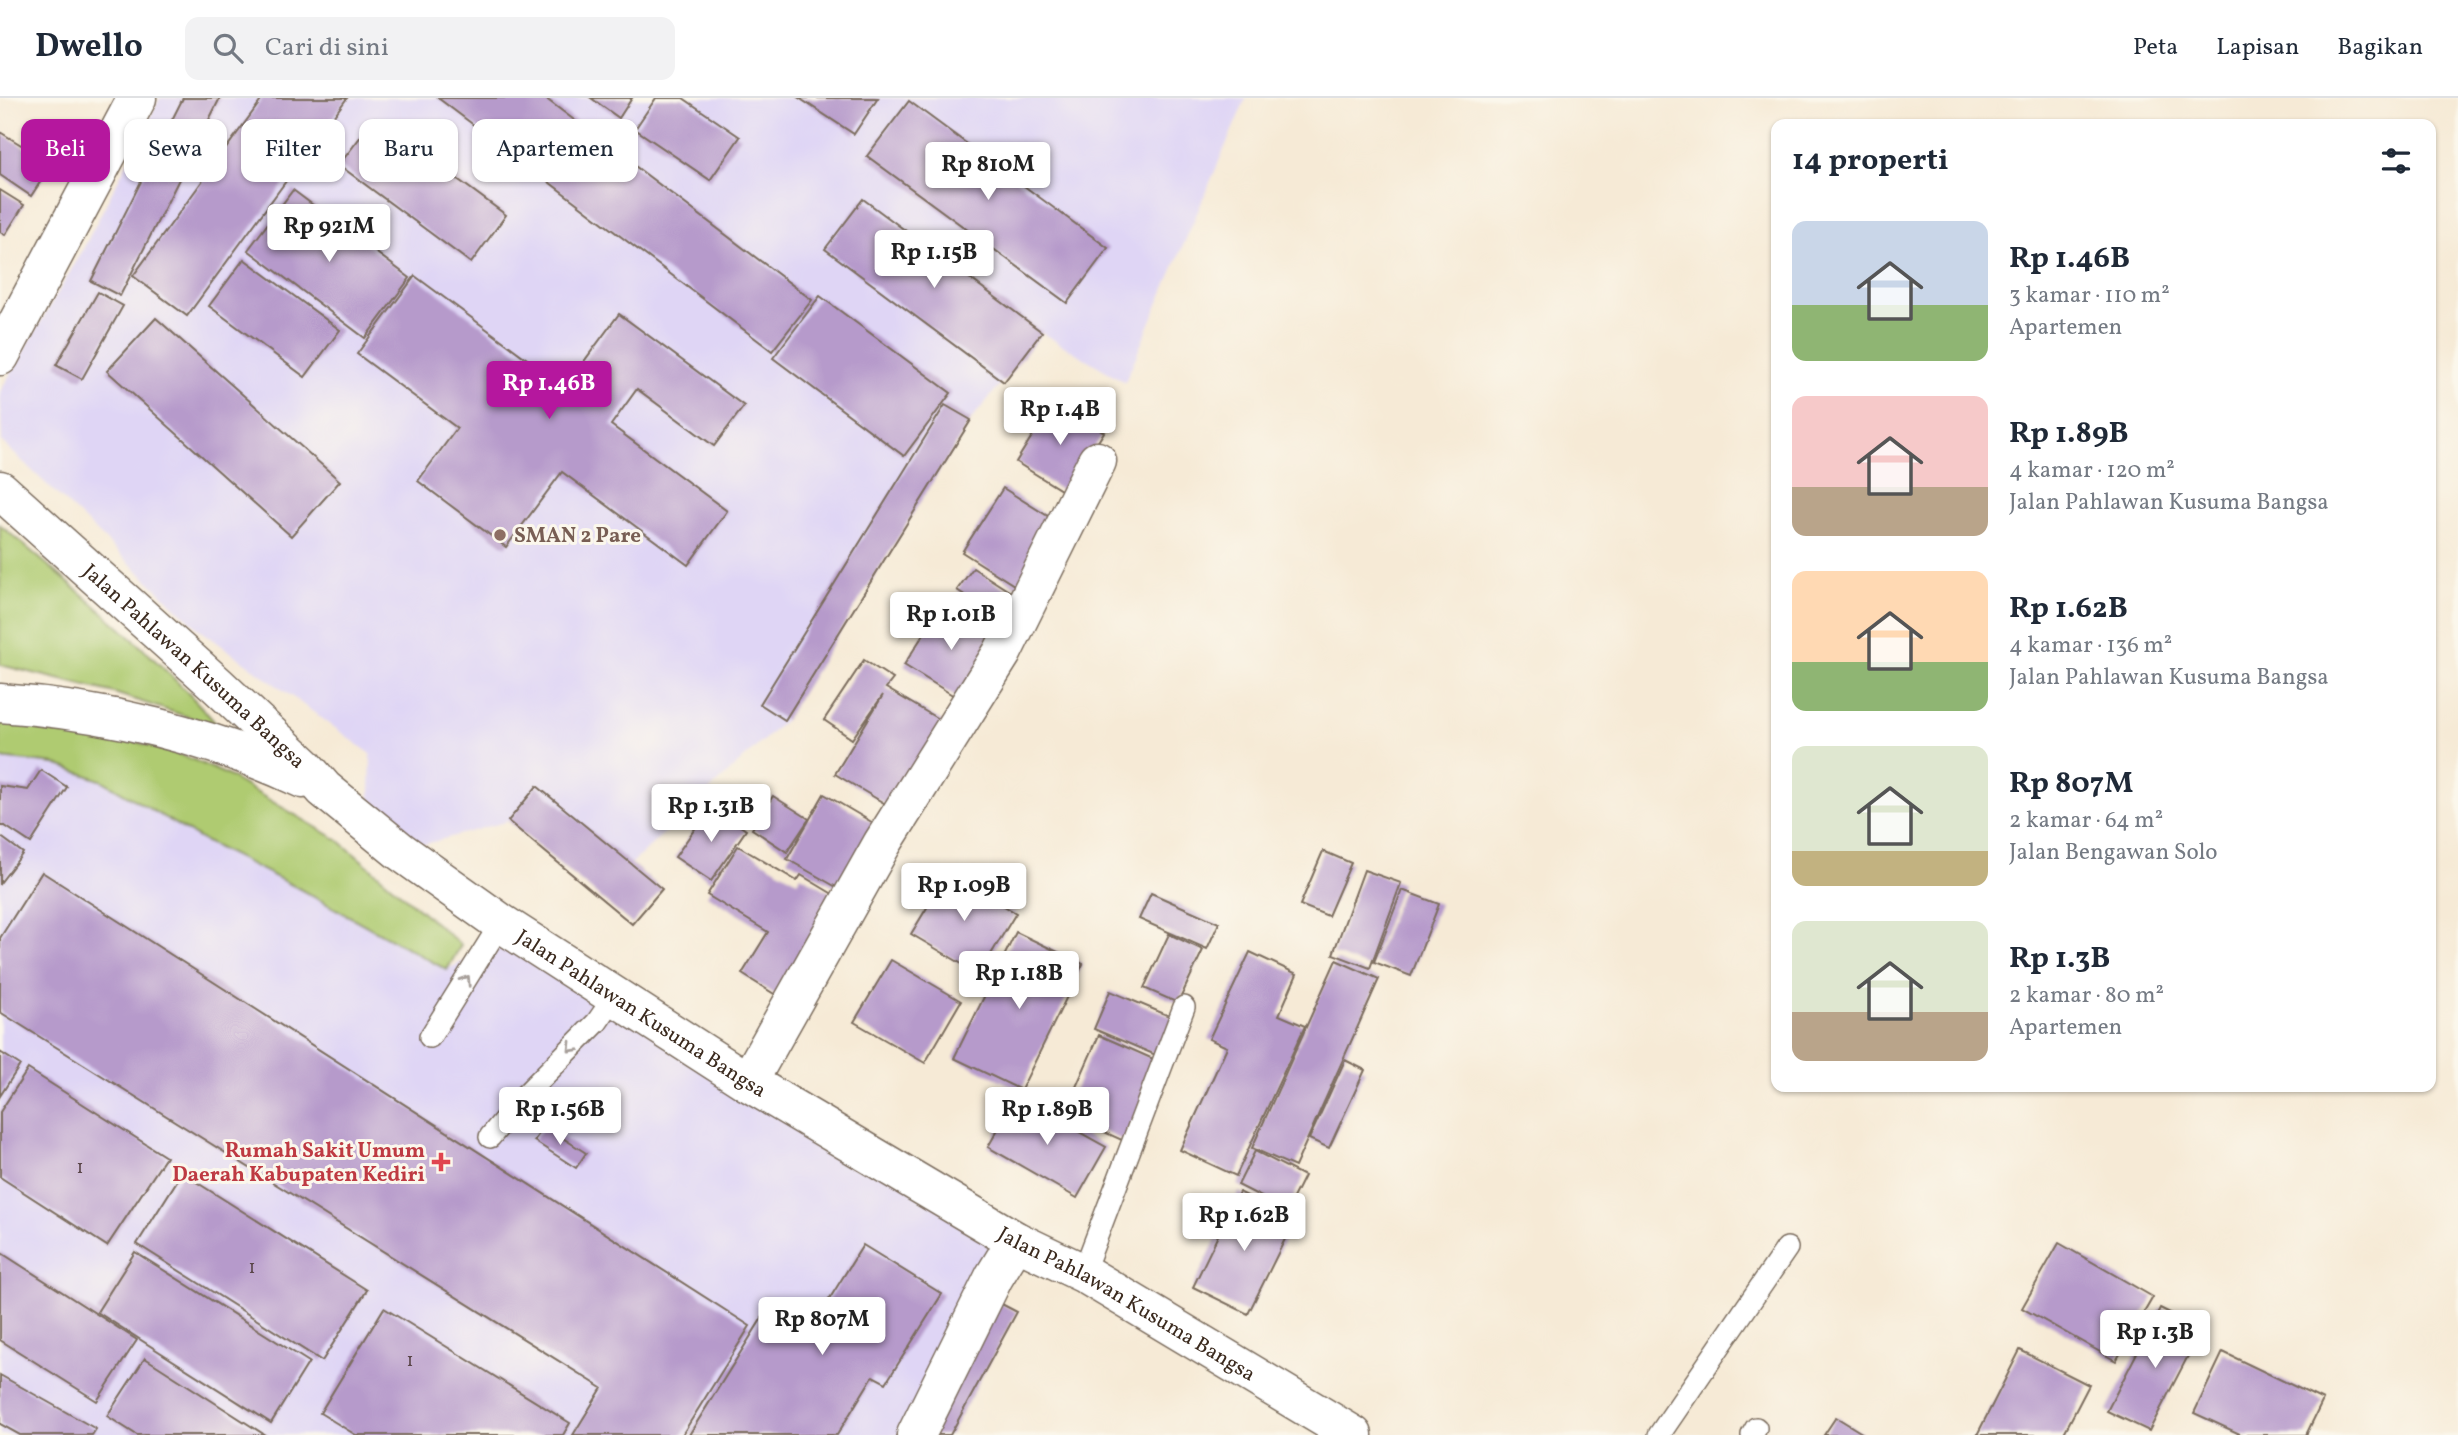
<!DOCTYPE html>
<html lang="id">
<head>
<meta charset="utf-8">
<style>
	body { margin:0; font-family:Vollkorn,serif; background:#f2f2f3; color:#1f2937; height:100vh; display:flex; flex-direction:column; font-size:26px; white-space:nowrap }
	* { box-sizing:border-box; margin:0 }
	p { font-size:23px; color:#747a83 }
	.icon { flex:none; width:38px; height:38px; fill:none; stroke:currentColor; stroke-width:2; stroke-linecap:round; stroke-linejoin:round }
	.map { position:relative; flex:1; overflow:hidden }
	.drawer { position:absolute; left:1771px; top:21px; width:665px; height:973px; display:flex; flex-direction:column; background:#fff; border-radius:14px; box-shadow:0 2px 5px #0004 }
	.drawer>* { flex:none }
	.banner { position:absolute; left:21px; top:21px; width:665px; height:63px; display:flex; gap:14px }
	.price { position:absolute; translate:-50% -60px; padding:0 16px; border-radius:7px; background:#fff; color:#222; font-size:23px; line-height:46px; filter:drop-shadow(0 2px 4px #0008) }
	.price::after { content:''; position:absolute; left:50%; top:42px; width:21px; height:16px; margin-left:-10px; background:inherit; clip-path:polygon(0 0,100% 0,50% 100%) }
	.price.on { background:#b5179e; color:#fff }
	ul { padding:0; list-style:none }
	li { display:flex; align-items:center; gap:21px; height:175px; padding:0 21px }
	li span { display:grid; place-items:center; flex:none; width:196px; height:140px; border-radius:14px; color:#555 }
	li>.icon { margin-inline-start:auto }
	span .icon { width:84px; height:84px; fill:#fffc; stroke-width:1 }
	li b { font-size:30px }
	h2 { display:flex; justify-content:space-between; align-items:center; height:84px; padding:0 21px; font-size:30px }
	.tag { padding:0 24px; border-radius:14px; background:#fff; box-shadow:0 2px 5px #0004; font-size:24px; line-height:63px }
	.tag.on { background:#b5179e; color:#fff }
	header { display:flex; align-items:center; gap:42px; box-sizing:border-box; height:98px; padding:0 35px; background:#fff; border-bottom:2px solid #e0e1e3 }
	header strong { font-size:33px }
	nav { display:flex; gap:38px; margin-inline-start:auto; font-size:24px }
	.search { width:490px; height:63px; background:#f2f2f3; display:flex; align-items:center; gap:18px; box-sizing:border-box; padding:0 24px; border-radius:14px; color:#747a83; font-size:26px }
	.map>svg:first-child { display:block }
</style>
</head>
<body>
<header>
<strong>Dwello</strong>
<div class="search"><svg class="icon" aria-label="search" viewBox="0 0 24 24"><circle cx="10" cy="10" r="6"/><path d="M15 15l6 6"/></svg>Cari di sini</div>
<nav><a>Peta</a><a>Lapisan</a><a>Bagikan</a></nav>
</header>
<div class="map">
<svg width="2458" height="1337" viewBox="0 0 2458 1337">
	<rect width="100%" height="100%" fill="#fbf7ec"/>
	<filter id="ink" filterUnits="userSpaceOnUse"><feTurbulence type="fractalNoise" baseFrequency=".0143" numOctaves="2"/><feDisplacementMap in="SourceGraphic" scale="14" xChannelSelector="R" yChannelSelector="G"/><feConvolveMatrix kernelMatrix="1 2 1 2 8 2 1 2 1" color-interpolation-filters="sRGB"/></filter>
	<filter id="wash" filterUnits="userSpaceOnUse"><feTurbulence type="fractalNoise" baseFrequency=".00686" numOctaves="4" result="noise"/><feDisplacementMap in="SourceGraphic" scale="28" xChannelSelector="R" yChannelSelector="G"/><feGaussianBlur stdDeviation="1.57" result="paint"/><feColorMatrix in="noise" values="0 0 0 0 0 0 0 0 0 0 0 0 0 0 0 0 0 1.4 0 .05"/><feComposite in="paint" operator="in"/></filter>
	<g filter="url(#wash)">
		<rect width="100%" height="100%" fill="#f6ead6"/>
		<!-- built -->
		<g fill="#dfd5f5">
			<path d="M 160,0 L 1246,0 L 1125,284 L 1042,235 L 971,322 L 785,622 L 631,766 L 537,688 L 508,723 L 400,753 L 369,727 L 371,656 L 199,531 L 2,344 L 0,294 L 80,157 Z"/>
			<path d="M 0,660 L 55,666 L 103,683 L 202,742 L 296,789 L 447,871 L 484,854 L 501,825 L 1016,1143 L 916,1337 L 0,1337 Z"/>
		</g>
		<!-- green -->
		<g fill="#afcb71" stroke="#757a48" stroke-width="2">
			<path d="M 0,427 C 76,491 154,554 219,629 L 111,594 L 0,567 Z"/>
			<path d="M 0,620 L 68,627 L 137,644 L 187,659 L 225,676 L 338,742 L 461,847 L 447,872 L 296,789 L 202,742 L 103,683 L 55,666 L 0,660 Z"/>
		</g>
		<g id="blocks">
			<!-- building -->
			<g fill="#b69acb">
				<path d="M 183,0 L 220,0 L 120,198 L 91,183 Z"/>
				<path d="M 263,0 L 347,0 L 187,218 L 133,178 Z"/>
				<path d="M 438,0 L 545,0 L 812,202 L 772,253 Z"/>
				<path d="M 591,0 L 632,0 L 619,20 Z"/>
				<path d="M 656,0 L 683,0 L 740,39 L 710,82 L 635,31 Z"/>
				<path d="M 799,0 L 878,0 L 854,36 Z"/>
				<path d="M 909,3 L 1108,150 L 1067,205 L 867,58 Z"/>
				<path d="M 375,20 L 506,117 L 471,165 L 339,67 Z"/>
				<path d="M 0,34 L 52,66 L 31,98 L 0,77 Z"/>
				<path d="M 0,92 L 24,107 L 5,137 L 0,134 Z"/>
				<path d="M 293,92 L 410,180 L 365,240 L 248,152 Z"/>
				<path d="M 863,101 L 1042,234 L 1004,284 L 825,151 Z"/>
				<path d="M 244,161 L 340,232 L 305,279 L 209,208 Z"/>
				<path d="M 415,178 L 565,289 L 619,216 L 744,308 L 714,348 L 637,291 L 611,327 L 727,413 L 688,467 L 562,374 L 506,449 L 418,383 L 457,330 L 357,256 Z"/>
				<path d="M 98,194 L 123,208 L 82,281 L 56,267 Z"/>
				<path d="M 820,198 L 951,295 L 904,358 L 773,260 Z"/>
				<path d="M 156,220 L 340,383 L 291,438 L 107,273 Z"/>
				<path d="M 1054,303 L 1104,334 L 1066,395 L 1016,364 Z"/>
				<path d="M 945,307 L 971,322 L 785,622 L 760,606 Z"/>
				<path d="M 1003,390 L 1062,427 L 1022,492 L 962,454 Z"/>
				<path d="M 973,470 L 1023,502 L 1008,525 L 957,492 Z"/>
				<path d="M 943,506 L 998,540 L 959,601 L 904,567 Z"/>
				<path d="M 864,562 L 893,581 L 886,590 L 945,625 L 894,711 L 835,676 L 883,597 L 852,641 L 824,622 Z"/>
				<path d="M 41,672 L 67,689 L 31,745 L 5,728 L 0,728 L 0,688 L 28,692 Z"/>
				<path d="M 537,688 L 662,791 L 632,826 L 508,723 Z"/>
				<path d="M 824,696 L 875,726 L 838,790 L 787,761 Z"/>
				<path d="M 773,698 L 809,721 L 787,754 L 752,731 Z"/>
				<path d="M 711,708 L 746,732 L 711,783 L 675,759 Z"/>
				<path d="M 0,738 L 23,755 L 0,785 Z"/>
				<path d="M 738,748 L 797,783 L 801,777 L 841,801 L 779,899 L 742,876 L 768,834 L 707,797 Z"/>
				<path d="M 1323,753 L 1351,765 L 1328,818 L 1300,807 Z"/>
				<path d="M 1364,772 L 1401,785 L 1370,870 L 1333,856 Z"/>
				<path d="M 42,774 L 750,1228 L 682,1337 L 573,1337 L 602,1290 L 0,914 L 0,840 Z"/>
				<path d="M 948,775 L 1016,815 L 979,876 L 911,836 Z"/>
				<path d="M 1402,792 L 1439,806 L 1411,878 L 1374,864 Z"/>
				<path d="M 1151,795 L 1219,825 L 1207,851 L 1139,821 Z"/>
				<path d="M 1016,834 L 1083,866 L 1021,992 L 954,960 Z"/>
				<path d="M 1169,836 L 1203,852 L 1178,905 L 1144,890 Z"/>
				<path d="M 1250,854 L 1297,876 L 1279,917 L 1305,928 L 1236,1078 L 1180,1052 L 1227,949 L 1209,941 Z"/>
				<path d="M 891,862 L 961,903 L 925,965 L 854,924 Z"/>
				<path d="M 1336,862 L 1379,881 L 1295,1069 L 1252,1050 Z"/>
				<path d="M 1110,893 L 1174,920 L 1158,958 L 1094,931 Z"/>
				<path d="M 1099,937 L 1160,964 L 1124,1043 L 1064,1016 Z"/>
				<path d="M 0,954 L 20,967 L 0,998 Z"/>
				<path d="M 1345,962 L 1365,972 L 1329,1050 L 1309,1041 Z"/>
				<path d="M 28,971 L 166,1059 L 107,1148 L 0,1079 L 0,1014 Z"/>
				<path d="M 1016,999 L 1106,1049 L 1077,1100 L 988,1049 Z"/>
				<path d="M 544,1028 L 586,1055 L 576,1070 L 534,1043 Z"/>
				<path d="M 1255,1053 L 1304,1078 L 1287,1112 L 1238,1087 Z"/>
				<path d="M 182,1075 L 367,1192 L 322,1263 L 137,1146 Z"/>
				<path d="M 1239,1094 L 1295,1121 L 1248,1216 L 1193,1189 Z"/>
				<path d="M 2059,1145 L 2153,1199 L 2116,1263 L 2022,1210 Z"/>
				<path d="M 863,1147 L 942,1196 L 886,1285 L 873,1278 L 837,1337 L 689,1337 L 767,1212 L 807,1237 Z"/>
				<path d="M 0,1154 L 137,1242 L 97,1303 L 0,1242 Z"/>
				<path d="M 135,1154 L 309,1264 L 271,1325 L 97,1214 Z"/>
				<path d="M 994,1202 L 1017,1214 L 950,1337 L 921,1337 Z"/>
				<path d="M 384,1210 L 570,1325 L 563,1337 L 356,1337 L 320,1315 Z"/>
				<path d="M 2160,1210 L 2202,1231 L 2149,1333 L 2107,1313 Z"/>
				<path d="M 2020,1252 L 2089,1287 L 2063,1337 L 1977,1337 Z"/>
				<path d="M 2223,1254 L 2323,1302 L 2306,1337 L 2242,1337 L 2194,1315 Z"/>
				<path d="M 145,1260 L 265,1337 L 137,1337 L 107,1318 Z"/>
				<path d="M 0,1277 L 96,1331 L 92,1337 L 20,1337 L 0,1326 Z"/>
				<path d="M 1836,1319 L 1865,1337 L 1824,1337 Z"/>
			</g>
		</g>
	</g>
	<g filter="url(#ink)">
		<use href="#blocks" fill-opacity="0" stroke="#7c6d5e" stroke-width="2"/>
		<g fill="none" stroke-linecap="round" stroke-linejoin="round">
			<!-- lane casing -->
			<g stroke="#7c6d5e" stroke-width="24">
				<g id="lane">
					<path d="M 430,939 L 501,825"/>
					<path d="M 490,1039 L 524,998 L 597,924 L 615,898"/>
					<path d="M 1083,1175 L 1184,909"/>
					<path d="M 1659,1337 L 1787,1150"/>
					<path d="M 1752,1337 L 1756,1330"/>
				</g>
			</g>
			<!-- street casing -->
			<g stroke="#7c6d5e" stroke-width="41">
				<path id="street" d="M 748,984 L 882,746 L 1002,555 L 1097,363"/>
			</g>
			<!-- secondary casing -->
			<g stroke="#7c6d5e" stroke-width="41">
				<path id="secondary" d="M 916,1337 L 994,1179 L 1016,1143"/>
			</g>
			<!-- primary casing -->
			<g stroke="#7c6d5e" stroke-width="41">
				<g id="primary">
					<path d="M 0,258 L 137,0"/>
					<path id="s1" d="M 0,392 L 216,586 L 305,669 L 324,691 L 400,753 L 501,825 L 748,984 L 1016,1143 L 1083,1175 L 1353,1337"/>
					<path d="M 0,605 C 104,612 209,637 303,681"/>
				</g>
			</g>
			<!-- lane -->
			<use href="#lane" stroke="#fff" stroke-width="21"/>
			<!-- street -->
			<use href="#street" stroke="#fff" stroke-width="38"/>
			<!-- secondary -->
			<use href="#secondary" stroke="#fff" stroke-width="38"/>
			<!-- primary -->
			<use href="#primary" stroke="#fff" stroke-width="38"/>
		</g>
		<!-- one-way arrows -->
		<defs><path id="oneway-chevron" d="M-2-3.5L2.5 0L-2 3.5" fill="none" stroke-width="1.6" stroke-linecap="round" stroke-linejoin="round" transform="scale(1.75)"/></defs>
		<g stroke="#a79f9a">
			<use href="#oneway-chevron" transform="translate(466 882) rotate(-57)"/>
			<use href="#oneway-chevron" transform="translate(572 950) rotate(134)"/>
		</g>
	</g>
	<!-- markers -->
	<circle fill="#8d6e63" stroke="#fbf7ec" stroke-width="2.5" cx="500" cy="437" r="7"/>
	<path fill="#e0444e" stroke="#fbf7ec" stroke-width="2.5" d="M437.5 1053.5h7v7h7v7h-7v7h-7v-7h-7v-7h7z"/>
	<g text-anchor="middle" stroke-width="6" stroke-linejoin="round" paint-order="stroke">
		<!-- number labels -->
		<g font-size="18" fill="#5a4649">
			<text x="80" y="1075">1</text>
			<text x="252" y="1175">1</text>
			<text x="410" y="1268">1</text>
		</g>
		<!-- education labels -->
		<g font-size="21" font-weight="bold" fill="#785e54" stroke="#fbf7ec" text-anchor="start">
			<text x="514" y="444">SMAN 2 Pare</text>
		</g>
		<!-- street labels -->
		<g font-size="21" fill="#3b2a1e" stroke="#fbf7ec">
			<text dy="7" stroke="none"><textPath href="#s1" startOffset="262">Jalan Pahlawan Kusuma Bangsa</textPath></text>
			<text dy="7" stroke="none"><textPath href="#s1" startOffset="830">Jalan Pahlawan Kusuma Bangsa</textPath></text>
			<text dy="7" stroke="none"><textPath href="#s1" startOffset="1396">Jalan Pahlawan Kusuma Bangsa</textPath></text>
		</g>
		<!-- health labels -->
		<g font-size="21" font-weight="bold" fill="#be3a42" stroke="#fbf7ec" text-anchor="end">
			<text x="425" y="1059">Rumah Sakit Umum<tspan x="425" dy="24">Daerah Kabupaten Kediri</tspan></text>
		</g>
	</g>
</svg>
<b class="price" style="left:988px;top:104px">Rp 810M</b>
<b class="price" style="left:329px;top:166px">Rp 921M</b>
<b class="price" style="left:934px;top:192px">Rp 1.15B</b>
<b class="price on" style="left:549px;top:323px">Rp 1.46B</b>
<b class="price" style="left:1060px;top:349px">Rp 1.4B</b>
<b class="price" style="left:951px;top:554px">Rp 1.01B</b>
<b class="price" style="left:711px;top:746px">Rp 1.31B</b>
<b class="price" style="left:964px;top:825px">Rp 1.09B</b>
<b class="price" style="left:1019px;top:913px">Rp 1.18B</b>
<b class="price" style="left:560px;top:1049px">Rp 1.56B</b>
<b class="price" style="left:1047px;top:1049px">Rp 1.89B</b>
<b class="price" style="left:1244px;top:1155px">Rp 1.62B</b>
<b class="price" style="left:822px;top:1259px">Rp 807M</b>
<b class="price" style="left:2155px;top:1272px">Rp 1.3B</b>
<div class="banner">
<a class="tag on">Beli</a>
<a class="tag">Sewa</a>
<a class="tag">Filter</a>
<a class="tag">Baru</a>
<a class="tag">Apartemen</a>
</div>
<section class="drawer">
<h2>14 properti<svg class="icon" aria-label="filters" viewBox="0 0 24 24"><path d="M4 7h16M4 17h16"/><circle cx="9" cy="7" r="2"/><circle cx="15" cy="17" r="2"/></svg></h2>
<ul>
<li><span style="background:linear-gradient(#c9d6e8 60%,#8fb573 0)"><svg class="icon" aria-label="home" viewBox="0 0 24 24"><path d="M3 11l9-7 9 7M6 9v11h12V9"/></svg></span><div><b>Rp 1.46B</b><p>3 kamar · 110 m²</p><p>Apartemen</p></div></li>
<li><span style="background:linear-gradient(#f6c9c9 65%,#b9a48a 0)"><svg class="icon" aria-label="home" viewBox="0 0 24 24"><path d="M3 11l9-7 9 7M6 9v11h12V9"/></svg></span><div><b>Rp 1.89B</b><p>4 kamar · 120 m²</p><p>Jalan Pahlawan Kusuma Bangsa</p></div></li>
<li><span style="background:linear-gradient(#ffd9b3 65%,#8fb573 0)"><svg class="icon" aria-label="home" viewBox="0 0 24 24"><path d="M3 11l9-7 9 7M6 9v11h12V9"/></svg></span><div><b>Rp 1.62B</b><p>4 kamar · 136 m²</p><p>Jalan Pahlawan Kusuma Bangsa</p></div></li>
<li><span style="background:linear-gradient(#dfe7d0 75%,#c2b280 0)"><svg class="icon" aria-label="home" viewBox="0 0 24 24"><path d="M3 11l9-7 9 7M6 9v11h12V9"/></svg></span><div><b>Rp 807M</b><p>2 kamar · 64 m²</p><p>Jalan Bengawan Solo</p></div></li>
<li><span style="background:linear-gradient(#dfe7d0 65%,#b9a48a 0)"><svg class="icon" aria-label="home" viewBox="0 0 24 24"><path d="M3 11l9-7 9 7M6 9v11h12V9"/></svg></span><div><b>Rp 1.3B</b><p>2 kamar · 80 m²</p><p>Apartemen</p></div></li>
</ul>
</section>
</div>
</body>
</html>
